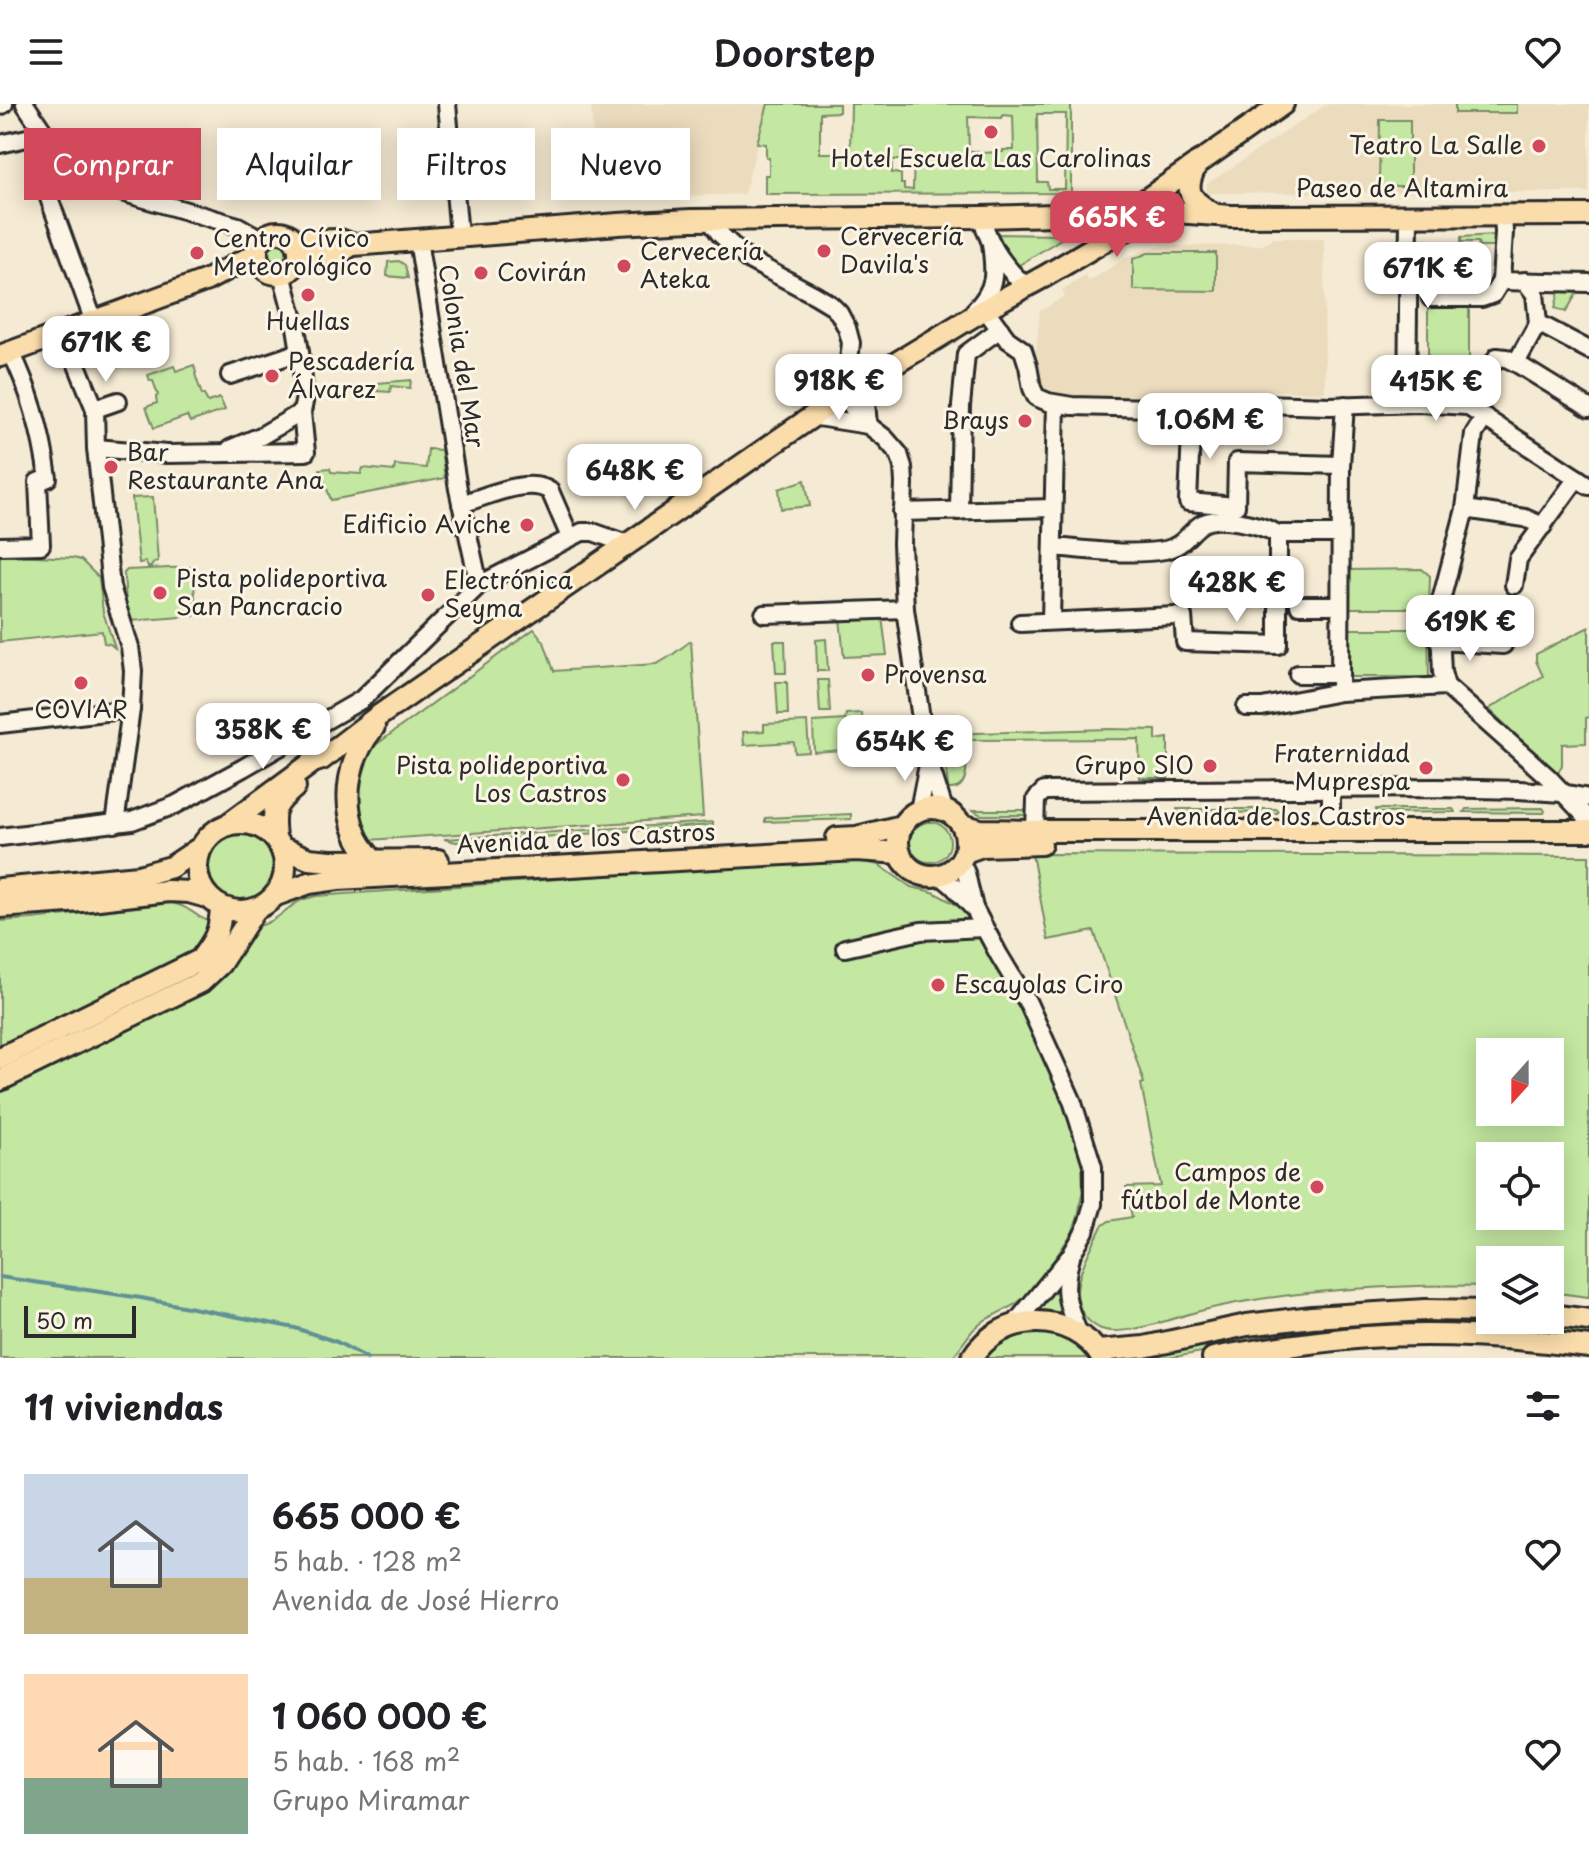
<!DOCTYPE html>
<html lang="es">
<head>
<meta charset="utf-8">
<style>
	body { margin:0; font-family:"Playpen Sans",sans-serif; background:#f6f6f6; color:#202124; height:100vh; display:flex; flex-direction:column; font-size:30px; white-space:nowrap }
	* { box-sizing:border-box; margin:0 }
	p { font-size:26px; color:#757577 }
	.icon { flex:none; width:44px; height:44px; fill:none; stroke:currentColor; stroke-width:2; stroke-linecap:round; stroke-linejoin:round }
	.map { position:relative; height:1254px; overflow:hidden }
	.drawer { display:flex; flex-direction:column; background:#fff; flex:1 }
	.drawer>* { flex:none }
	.hud { position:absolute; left:24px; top:24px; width:800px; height:72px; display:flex; gap:16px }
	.needle { width:52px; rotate:201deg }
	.tools { position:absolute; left:1476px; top:934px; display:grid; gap:16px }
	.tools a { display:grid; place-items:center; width:88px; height:88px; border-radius:0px; background:#fff; box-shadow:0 4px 20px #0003; font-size:40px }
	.scale { position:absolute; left:24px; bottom:20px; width:112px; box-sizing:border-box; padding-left:8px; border:4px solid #2b2b2b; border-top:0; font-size:22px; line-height:28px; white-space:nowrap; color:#2b2b2b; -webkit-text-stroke:6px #fcf5e5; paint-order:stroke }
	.price { position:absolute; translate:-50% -68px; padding:0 18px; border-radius:16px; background:#fff; color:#222; font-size:26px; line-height:52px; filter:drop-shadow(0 2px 4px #0008) }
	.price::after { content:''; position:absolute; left:50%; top:48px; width:24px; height:18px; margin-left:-12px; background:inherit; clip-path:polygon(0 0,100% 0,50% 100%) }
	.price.selected { background:#d1495b; color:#fff }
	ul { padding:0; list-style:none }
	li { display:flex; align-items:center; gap:24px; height:200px; padding:0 24px }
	li span { display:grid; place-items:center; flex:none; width:224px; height:160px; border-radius:0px; color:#555 }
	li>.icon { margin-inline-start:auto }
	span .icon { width:96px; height:96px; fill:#fffc; stroke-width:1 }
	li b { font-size:34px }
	h2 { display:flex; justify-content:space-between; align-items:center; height:96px; padding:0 24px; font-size:34px }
	.pill { padding:0 28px; border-radius:0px; background:#fff; box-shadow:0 4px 20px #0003; font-size:28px; line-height:72px }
	.pill.selected { background:#d1495b; color:#fff }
	header { display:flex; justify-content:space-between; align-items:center; height:104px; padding:0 24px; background:#fff; font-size:36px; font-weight:600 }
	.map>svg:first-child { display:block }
</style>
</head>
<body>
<header><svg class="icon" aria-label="menu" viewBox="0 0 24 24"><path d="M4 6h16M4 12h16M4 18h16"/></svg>Doorstep<svg class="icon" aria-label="heart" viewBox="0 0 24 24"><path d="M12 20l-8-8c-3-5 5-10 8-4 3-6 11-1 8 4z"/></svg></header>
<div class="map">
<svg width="1589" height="1254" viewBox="0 0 1589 1254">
	<rect width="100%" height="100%" fill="#f5ead3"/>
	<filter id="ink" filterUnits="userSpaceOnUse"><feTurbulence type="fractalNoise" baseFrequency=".0125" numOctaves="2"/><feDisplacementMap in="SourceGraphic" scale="16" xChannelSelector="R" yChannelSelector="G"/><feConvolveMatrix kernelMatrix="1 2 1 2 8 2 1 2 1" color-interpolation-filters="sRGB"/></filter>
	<g filter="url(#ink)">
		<!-- built -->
		<g fill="#ecdcbe">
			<path d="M 591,0 L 768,0 L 744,90 L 597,95 Z"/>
			<path d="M 1327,0 L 1589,0 L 1589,88 L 1207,89 L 1207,80 Z"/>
			<path d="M 1273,134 L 1324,134 L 1325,288 L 1253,287 L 1234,299 L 1055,296 L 1044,292 L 1033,276 L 1040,207 L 1065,192 L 1062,186 L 1085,171 L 1089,177 L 1126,154 L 1143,146 L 1163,142 L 1263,141 Z"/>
		</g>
		<!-- green -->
		<g fill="#c4e8a2" stroke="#788a66" stroke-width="2" fill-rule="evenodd">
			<path d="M 768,0 L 839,0 L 839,8 L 820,9 L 820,49 L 850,49 L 851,0 L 1071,0 L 1071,89 L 765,90 L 765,71 L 769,71 L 769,54 L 766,53 L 766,40 L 757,39 ZM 1037,10 L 1066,10 L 1065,85 L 1048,85 L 1047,78 L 1038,78 ZM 1003,11 L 1013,12 L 1014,46 L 1003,46 L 1003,48 L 979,49 L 979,47 L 969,47 L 968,13 L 1002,14 ZM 902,45 L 914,46 L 913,86 L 904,85 L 904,80 L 901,80 L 901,70 L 892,69 L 892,56 L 901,56 Z"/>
			<rect x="1455" y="0" width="62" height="9"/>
			<path d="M 1380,16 L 1410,16 L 1410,82 L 1379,82 Z"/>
			<path d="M 996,130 L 1064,131 L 1064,133 L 1016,163 L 1013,162 Z"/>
			<path d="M 1493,131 L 1493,143 L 1479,143 L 1478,138 L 1461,138 L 1461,133 Z"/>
			<circle cx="277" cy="148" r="9"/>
			<path d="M 1148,149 L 1216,149 L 1216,187 L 1133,186 L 1133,155 Z"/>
			<path d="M 399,157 L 405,161 L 408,174 L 387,172 L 388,158 Z"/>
			<path d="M 1578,187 L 1566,208 L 1555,204 L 1559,188 Z"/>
			<rect x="1428" y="199" width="41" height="78"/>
			<path d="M 194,261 L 196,269 L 195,270 L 202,291 L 204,291 L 208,298 L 220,294 L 225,306 L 190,318 L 187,312 L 154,324 L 146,303 L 157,299 L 156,293 L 158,291 L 153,277 L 150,277 L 148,271 L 174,262 L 176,267 Z"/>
			<path d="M 411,276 L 410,284 L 391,282 L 390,288 L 377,287 L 378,279 Z"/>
			<path d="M 428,345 L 441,346 L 445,374 L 331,396 L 320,365 L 330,364 L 331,368 L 361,370 L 363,364 L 394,367 L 395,361 L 426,364 Z"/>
			<path d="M 805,376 L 810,402 L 781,405 L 779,385 Z"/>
			<path d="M 153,393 L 158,457 L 154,458 L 151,463 L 148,463 L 145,458 L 139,459 L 132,394 Z"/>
			<path d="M 0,450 L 73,454 L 81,456 L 99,474 L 103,508 L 115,544 L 110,540 L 104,539 L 102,527 L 0,538 Z"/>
			<path d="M 191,463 L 193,465 L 196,509 L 194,512 L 130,517 L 127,514 L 124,469 L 127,466 Z"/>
			<path d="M 1422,465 L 1430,472 L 1429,504 L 1349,504 L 1347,466 Z"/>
			<path d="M 882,513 L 887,551 L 844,553 L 840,514 Z"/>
			<path d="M 1589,523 L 1589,613 L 1586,614 L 1586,639 L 1562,640 L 1562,661 L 1557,671 L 1489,605 L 1543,572 L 1536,557 L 1536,550 Z"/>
			<path d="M 534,525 L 544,538 L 554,567 L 656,560 C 669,555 679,545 691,537 L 703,713 L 369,736 C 356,700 356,678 373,643 Z"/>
			<path d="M 1348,525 L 1428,525 L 1429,573 L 1350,573 Z"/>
			<path d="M 826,535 L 828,567 L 817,567 L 816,536 Z"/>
			<path d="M 774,537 L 785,537 L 786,569 L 776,569 Z"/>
			<path d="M 818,576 L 828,576 L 830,608 L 820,608 Z"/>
			<path d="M 776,578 L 787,578 L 788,610 L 778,610 Z"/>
			<path d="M 861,609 L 863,620 L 866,624 L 888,622 L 891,639 L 893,640 L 891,643 L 814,648 L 813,618 L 845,616 L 846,610 Z"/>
			<path d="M 807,618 L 809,648 L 795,649 L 794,638 L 744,641 L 743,628 L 764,627 L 764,620 Z"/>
			<path d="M 1110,625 L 1156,626 L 1156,636 L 1168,634 L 1168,674 L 1140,674 L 1139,635 L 966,636 C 965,652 973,687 949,685 L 948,682 L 942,630 Z"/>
			<path d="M 1543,704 L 1545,707 L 1544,709 L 1464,708 L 1466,705 Z"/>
			<path d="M 1177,705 L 1276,705 L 1279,707 L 1277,709 L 1177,708 Z"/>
			<path d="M 1376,705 L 1453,705 L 1455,708 L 1376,709 Z"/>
			<path d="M 973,706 L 1029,706 L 1030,711 L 981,711 Z"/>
			<path d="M 851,710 L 851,715 L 765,718 L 765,714 Z"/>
			<path d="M 713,718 L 713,721 L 471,738 L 456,738 L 444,735 Z"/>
			<circle cx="930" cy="738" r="20"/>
			<circle cx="241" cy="763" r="32"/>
			<path d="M 1032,750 L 1589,752 L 1589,1193 L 1550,1188 L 1550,1156 L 1490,1156 L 1490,1183 C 1456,1180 1421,1182 1387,1183 C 1323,1186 1261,1192 1200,1207 C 1175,1213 1121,1235 1099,1224 C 1056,1200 1087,1154 1102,1122 L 1109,1117 L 1132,1113 L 1126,1083 L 1161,1082 L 1141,980 L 1144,979 L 1094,827 L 1048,836 ZM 1550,948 L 1550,1008 L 1490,1008 L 1490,948 ZM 1550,1052 L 1550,1112 L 1490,1112 L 1490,1052 Z"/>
			<path d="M 860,757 L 879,761 L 911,783 L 933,788 L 963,804 L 1016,893 L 1039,937 L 1075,1034 L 1082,1061 L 1083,1084 L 1078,1113 L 1072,1129 L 1047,1167 L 1025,1193 L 1014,1201 L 985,1216 L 973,1226 L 952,1254 L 0,1254 L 0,817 L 32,815 L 172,799 C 188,803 188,806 200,813 C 219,824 246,828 267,819 C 279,814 287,804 298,798 C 303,795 310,794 316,792 L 716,764 Z"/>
			<path d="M 1059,1178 L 1060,1198 L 1063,1209 L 1037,1205 Z"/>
			<path d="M 1385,1215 C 1453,1215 1521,1215 1589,1225 L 1589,1234 L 1267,1236 L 1169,1254 L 1143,1254 L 1204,1239 L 1265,1228 Z"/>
			<path d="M 1036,1228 C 1056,1230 1076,1236 1089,1254 L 984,1254 C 998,1237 1014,1230 1036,1228 Z"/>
		</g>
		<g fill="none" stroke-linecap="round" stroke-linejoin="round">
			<!-- stream -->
			<path stroke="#609196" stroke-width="4" d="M 0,1173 L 141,1194 L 295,1224 L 337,1238 L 367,1254"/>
			<!-- minor casing -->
			<g stroke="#2b2b2b" stroke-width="22">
				<g id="minor">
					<path d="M 25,0 L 45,30 L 84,73 L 111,85 L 238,122 L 261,135"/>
					<path d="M 447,0 L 459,131"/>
					<path d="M 0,2 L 4,0"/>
					<path d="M 0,40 L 45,30"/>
					<path d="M 49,94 L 94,218"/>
					<path d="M 1503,111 L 1504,128 L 1501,177 L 1589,179"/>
					<path d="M 982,113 C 988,140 1005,164 1026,182"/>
					<path d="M 710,116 L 720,130 L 747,155 L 815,191 L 830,200 L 839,209 L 847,224 L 851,239 L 845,290 L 854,306 L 868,321 L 885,334 L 899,350 L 903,363 L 904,379 L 902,440 L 905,505 L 926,649 L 944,705"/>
					<path d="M 418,136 L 458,385 L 479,481"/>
					<path d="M 1431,194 L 1482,194 L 1493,190 L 1501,177"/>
					<path d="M 985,205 L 1007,235 L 1023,246 L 1028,262 L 1032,284 L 1036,293 L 1048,298 L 1072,302 L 1236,306 L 1259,300 L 1330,302 L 1419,299 L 1467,302 L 1589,382"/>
					<path d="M 974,207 C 997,184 995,169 991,139"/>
					<path d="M 1538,219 L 1589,246"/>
					<path d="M 64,229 L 95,305 L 96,344 L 111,483 L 130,543 L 133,567 L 131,605 L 115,720"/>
					<path d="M 1516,259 L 1538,219 L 1535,190 L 1525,177"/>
					<path d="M 230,271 L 300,248"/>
					<path d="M 1407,299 L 1409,111"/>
					<path d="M 1467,302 L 1497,253 L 1506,254 L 1516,259 L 1589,304"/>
					<path d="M 95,305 L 118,297"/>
					<path d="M 1192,305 L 1188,398 L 1236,402 L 1237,358 L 1341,361"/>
					<path d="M 811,312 L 868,321"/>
					<path d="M 1485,313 L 1474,330 L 1465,405 L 1439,504 L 1442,568 L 1446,582 L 1548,673 L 1589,716"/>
					<path d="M 868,321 L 866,298 L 870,275"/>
					<path d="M 96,344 L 167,350 L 306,348 L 302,308 L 305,293 L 300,248 L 296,223 L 282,170"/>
					<path d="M 230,345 L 261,332 L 302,308"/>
					<path d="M 461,400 C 485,393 528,372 550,387 L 570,433"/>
					<path d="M 1465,405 L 1525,414 L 1543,422"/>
					<path d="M 959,407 L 961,302 L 966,250 L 1000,225"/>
					<path d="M 902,408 L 1053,404"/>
					<path d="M 1278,430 L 1340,430"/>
					<path d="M 0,442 L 41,441 L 38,378 L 48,374 C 42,330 31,288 11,248"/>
					<path d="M 1053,443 C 1090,446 1128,452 1165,446 C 1182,443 1188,430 1200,421 C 1216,409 1262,421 1278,430 L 1278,541 L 1185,538 L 1183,512"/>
					<path d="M 1514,481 L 1518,455 L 1577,374"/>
					<path d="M 1299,501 L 1340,501"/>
					<path d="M 764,510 L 905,505"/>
					<path d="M 1051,516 L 1056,300"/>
					<path d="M 1020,519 L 1176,512"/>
					<path d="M 1439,537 L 1503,541"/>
					<path d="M 1298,570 L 1340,570"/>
					<path d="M 1340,588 L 1341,361 L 1345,301"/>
					<path d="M 1246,603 L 1262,603 L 1340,588 L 1446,582"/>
					<path d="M 0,620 L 131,605"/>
					<path d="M 1331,684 L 1331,726"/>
					<path d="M 919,706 L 928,661"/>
					<path d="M 1035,727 L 1036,695 L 1044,687 L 1437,684 L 1519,686 L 1562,689 L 1589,694"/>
					<path d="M 0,733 L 132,717 L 175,701 L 243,664 L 361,596 L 479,481 L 582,428 L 593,428 L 627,440"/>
					<path d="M 960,757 L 966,769 L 974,804"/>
					<path d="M 940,771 L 954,783 L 975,806 L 999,851 L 1028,899 L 1072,996 L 1093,1063 L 1093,1100 L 1085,1127 L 1071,1151 L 1014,1221"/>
					<path d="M 845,844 L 921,827 L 984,824"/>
					<path d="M 1071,1153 C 1062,1185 1066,1198 1078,1228"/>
				</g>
			</g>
			<!-- major casing -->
			<g stroke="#2b2b2b" stroke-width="26">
				<g id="major">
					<path d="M 1198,58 C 1182,87 1189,96 1216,111"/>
					<path d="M 1127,109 L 1283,0"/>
					<circle cx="278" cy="149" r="21"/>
					<path d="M 295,137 L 340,136 L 353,141 L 618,120 L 691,116 L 982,113 L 1175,108 L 1231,112 L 1589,111"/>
					<path d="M 298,156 L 343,147 L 352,141"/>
					<path d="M 0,252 L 207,176 L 256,150"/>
					<circle cx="932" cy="738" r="34"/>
					<circle cx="241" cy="763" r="44"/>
					<path d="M 227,721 L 313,658 L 322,655 L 377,613 L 845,290 L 985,205 L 1045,172 L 1116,130 L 1156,114"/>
					<path d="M 962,721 L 980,726 L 1035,727 L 1589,727"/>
					<path d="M 275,734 C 272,706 273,702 295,683"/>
					<path d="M 837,734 L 857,733 L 902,722"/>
					<path d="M 280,743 L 309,755 L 331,757 L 438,756"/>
					<path d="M 965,748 L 982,742 L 1041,740"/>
					<path d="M 374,758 C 367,749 360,741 356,731 C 341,694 349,653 374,623"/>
					<path d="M 0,785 L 139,772 L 171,763 L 201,743"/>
					<path d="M 276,791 L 309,779 L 338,775 L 857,746 L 900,749"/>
					<path d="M 0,803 L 81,797 L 168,787 L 189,788 L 207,793"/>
					<path d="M 0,954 L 200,856 C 215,836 220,828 221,803"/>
					<path d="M 0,976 L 201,878 L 220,860 L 255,806"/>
					<path d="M 1550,1211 L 1589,1216"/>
					<path d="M 1098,1247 L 1144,1243 L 1247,1221 L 1312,1213 L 1425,1206 L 1490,1207"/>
					<path d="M 972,1254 C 1001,1206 1073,1206 1102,1254"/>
					<path d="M 1213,1254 C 1264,1245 1315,1237 1367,1233 C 1441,1228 1515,1233 1589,1243"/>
				</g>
			</g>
			<!-- minor -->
			<use href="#minor" stroke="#fcf5e5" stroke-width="16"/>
			<!-- major -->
			<use href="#major" stroke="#faddab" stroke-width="20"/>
		</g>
	</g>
	<!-- markers -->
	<g fill="#d1495b" stroke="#fcf5e5" stroke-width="3">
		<circle cx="991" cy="28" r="8"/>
		<circle cx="1539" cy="42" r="8"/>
		<circle cx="824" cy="147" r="8"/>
		<circle cx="197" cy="149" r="8"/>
		<circle cx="624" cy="162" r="8"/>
		<circle cx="481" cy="169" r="8"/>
		<circle cx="308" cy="191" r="8"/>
		<circle cx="272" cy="272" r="8"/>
		<circle cx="1025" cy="317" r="8"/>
		<circle cx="111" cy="363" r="8"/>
		<circle cx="527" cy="421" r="8"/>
		<circle cx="160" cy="489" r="8"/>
		<circle cx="428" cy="491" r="8"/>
		<circle cx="868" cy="571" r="8"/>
		<circle cx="81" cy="579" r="8"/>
		<circle cx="1210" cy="662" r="8"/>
		<circle cx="1426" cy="664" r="8"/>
		<circle cx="623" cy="676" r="8"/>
		<circle cx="938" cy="881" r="8"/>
		<circle cx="1317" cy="1083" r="8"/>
	</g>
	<g text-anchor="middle" stroke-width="6" stroke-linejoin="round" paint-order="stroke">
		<!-- poi labels -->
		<g font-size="24" fill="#2b2b2b" stroke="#fcf5e5" text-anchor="start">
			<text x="1523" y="50" text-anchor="end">Teatro La Salle</text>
			<text x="991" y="63" text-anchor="middle">Hotel Escuela Las Carolinas</text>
			<text x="840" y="141">Cervecería<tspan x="840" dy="28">Davila's</tspan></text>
			<text x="213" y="143">Centro Cívico<tspan x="213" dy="28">Meteorológico</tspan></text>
			<text x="640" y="156">Cervecería<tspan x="640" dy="28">Ateka</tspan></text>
			<text x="497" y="177">Covirán</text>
			<text x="308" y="226" text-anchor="middle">Huellas</text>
			<text x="288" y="266">Pescadería<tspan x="288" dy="28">Álvarez</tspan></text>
			<text x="1009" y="325" text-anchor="end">Brays</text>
			<text x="127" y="357">Bar<tspan x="127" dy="28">Restaurante Ana</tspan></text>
			<text x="511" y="429" text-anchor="end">Edificio Aviche</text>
			<text x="176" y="483">Pista polideportiva<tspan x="176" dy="28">San Pancracio</tspan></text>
			<text x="444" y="485">Electrónica<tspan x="444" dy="28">Seyma</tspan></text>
			<text x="884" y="579">Provensa</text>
			<text x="81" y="614" text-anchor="middle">COVIAR</text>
			<text x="1410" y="658" text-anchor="end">Fraternidad<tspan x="1410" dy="28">Muprespa</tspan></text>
			<text x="607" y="670" text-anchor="end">Pista polideportiva<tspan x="607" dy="28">Los Castros</tspan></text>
			<text x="1194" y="670" text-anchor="end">Grupo SIO</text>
			<text x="954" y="889">Escayolas Ciro</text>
			<text x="1301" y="1077" text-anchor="end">Campos de<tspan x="1301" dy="28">fútbol de Monte</tspan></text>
		</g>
		<!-- street labels -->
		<g font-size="24" fill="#2b2b2b" stroke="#fcf5e5">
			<text x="1402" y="93">Paseo de Altamira</text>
			<text transform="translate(461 252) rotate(81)" y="8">Colonia del Mar</text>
			<text x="1276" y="721">Avenida de los Castros</text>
			<text transform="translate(586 735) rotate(-3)" y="8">Avenida de los Castros</text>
		</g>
	</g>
</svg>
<div class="tools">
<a><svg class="needle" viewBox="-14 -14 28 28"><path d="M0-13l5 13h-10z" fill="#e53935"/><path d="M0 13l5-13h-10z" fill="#757577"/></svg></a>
<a><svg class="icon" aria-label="locate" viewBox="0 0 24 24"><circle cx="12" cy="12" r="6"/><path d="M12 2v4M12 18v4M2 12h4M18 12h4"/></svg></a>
<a><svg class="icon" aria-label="layers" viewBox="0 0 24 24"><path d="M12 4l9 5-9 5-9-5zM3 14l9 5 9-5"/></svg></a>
</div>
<div class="scale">50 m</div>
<b class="price selected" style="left:1117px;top:155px">665K €</b>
<b class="price" style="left:1428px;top:206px">671K €</b>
<b class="price" style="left:106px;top:280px">671K €</b>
<b class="price" style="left:839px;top:318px">918K €</b>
<b class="price" style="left:1436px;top:319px">415K €</b>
<b class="price" style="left:1210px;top:357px">1.06M €</b>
<b class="price" style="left:635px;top:408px">648K €</b>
<b class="price" style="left:1237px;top:520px">428K €</b>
<b class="price" style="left:1470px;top:559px">619K €</b>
<b class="price" style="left:263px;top:667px">358K €</b>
<b class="price" style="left:905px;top:679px">654K €</b>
<div class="hud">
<a class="pill selected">Comprar</a>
<a class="pill">Alquilar</a>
<a class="pill">Filtros</a>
<a class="pill">Nuevo</a>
</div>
</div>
<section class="drawer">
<h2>11 viviendas<svg class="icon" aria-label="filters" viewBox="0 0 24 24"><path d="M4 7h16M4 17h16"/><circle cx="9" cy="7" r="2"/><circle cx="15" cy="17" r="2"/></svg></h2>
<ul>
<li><span style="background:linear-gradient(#c9d6e8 65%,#c2b280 0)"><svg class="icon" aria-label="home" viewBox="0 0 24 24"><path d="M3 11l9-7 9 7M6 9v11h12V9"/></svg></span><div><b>665 000 €</b><p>5 hab. · 128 m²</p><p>Avenida de José Hierro</p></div><svg class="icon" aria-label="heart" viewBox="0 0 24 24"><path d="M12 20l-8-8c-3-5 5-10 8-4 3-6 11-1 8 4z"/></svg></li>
<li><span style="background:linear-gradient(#ffd9b3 65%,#7fa58c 0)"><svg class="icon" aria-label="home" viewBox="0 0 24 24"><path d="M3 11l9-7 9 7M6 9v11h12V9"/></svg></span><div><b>1 060 000 €</b><p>5 hab. · 168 m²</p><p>Grupo Miramar</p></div><svg class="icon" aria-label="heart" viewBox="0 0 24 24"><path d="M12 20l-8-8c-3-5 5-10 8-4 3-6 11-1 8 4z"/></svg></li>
</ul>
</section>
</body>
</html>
